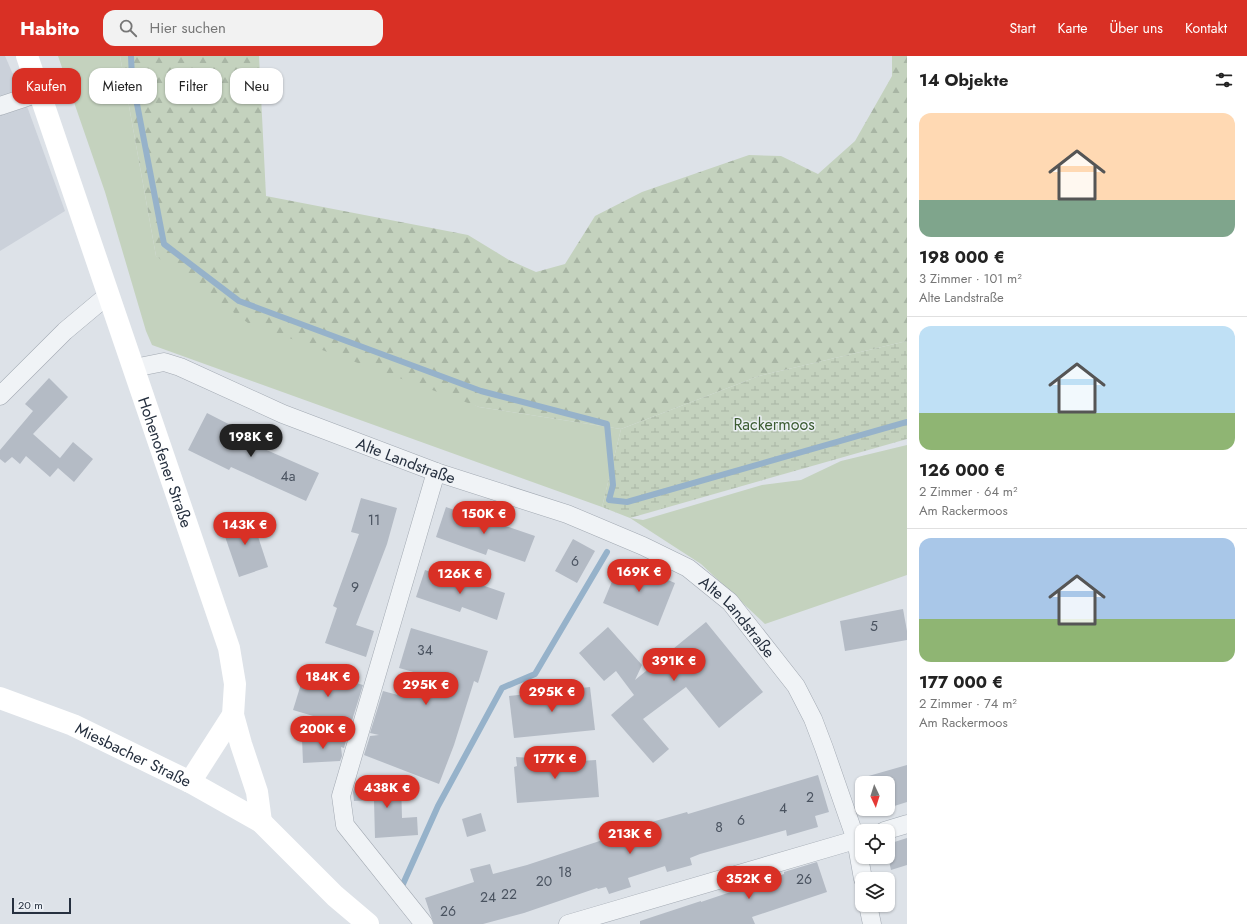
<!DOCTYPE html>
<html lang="de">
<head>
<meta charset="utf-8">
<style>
	body { margin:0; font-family:Jost,sans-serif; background:#f2f2f2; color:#222; height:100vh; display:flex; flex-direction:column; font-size:15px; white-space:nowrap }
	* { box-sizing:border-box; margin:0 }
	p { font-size:13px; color:#767676 }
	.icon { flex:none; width:22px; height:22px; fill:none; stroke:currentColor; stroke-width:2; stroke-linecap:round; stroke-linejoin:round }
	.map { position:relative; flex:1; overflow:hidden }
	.side { display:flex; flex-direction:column; background:#fff; width:340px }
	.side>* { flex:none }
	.banner { position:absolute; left:12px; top:12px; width:380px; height:36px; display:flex; gap:8px }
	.needle { width:26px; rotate:176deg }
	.tools { position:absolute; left:855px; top:720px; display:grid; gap:8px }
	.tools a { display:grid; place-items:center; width:40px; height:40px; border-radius:8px; background:#fff; box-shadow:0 1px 3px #0004; font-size:20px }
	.scale { position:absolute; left:12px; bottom:10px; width:59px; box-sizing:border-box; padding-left:4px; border:2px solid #26303f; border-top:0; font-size:11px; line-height:14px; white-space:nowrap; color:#26303f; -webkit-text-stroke:3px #edf1f6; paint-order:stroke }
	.price { position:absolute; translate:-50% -34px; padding:0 9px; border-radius:14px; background:#d93025; color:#fff; font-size:13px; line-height:26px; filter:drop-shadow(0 1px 2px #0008) }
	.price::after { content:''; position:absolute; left:50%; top:24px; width:12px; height:9px; margin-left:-6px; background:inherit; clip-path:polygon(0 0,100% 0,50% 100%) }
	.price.active { background:#222; color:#fff }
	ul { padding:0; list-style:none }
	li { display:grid; align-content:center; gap:8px; height:212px; padding:0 12px }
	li+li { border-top:1px solid #e0e0e0 }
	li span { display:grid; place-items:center; height:124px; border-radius:12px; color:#555 }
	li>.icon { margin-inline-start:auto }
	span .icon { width:72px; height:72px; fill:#fffc; stroke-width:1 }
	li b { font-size:17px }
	h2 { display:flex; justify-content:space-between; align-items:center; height:48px; padding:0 12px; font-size:17px }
	.tag { padding:0 14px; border-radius:12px; background:#fff; box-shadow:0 1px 3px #0004; font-size:14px; line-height:36px }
	.tag.active { background:#d93025; color:#fff }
	header { display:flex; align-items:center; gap:24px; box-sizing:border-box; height:56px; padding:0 20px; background:#d93025; color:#fff }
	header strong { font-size:19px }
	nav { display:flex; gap:22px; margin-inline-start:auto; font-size:14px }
	.search { width:280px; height:36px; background:#f2f2f2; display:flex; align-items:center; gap:10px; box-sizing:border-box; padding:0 14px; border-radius:12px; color:#767676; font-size:15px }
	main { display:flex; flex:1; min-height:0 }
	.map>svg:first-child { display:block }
</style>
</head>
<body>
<header>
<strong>Habito</strong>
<div class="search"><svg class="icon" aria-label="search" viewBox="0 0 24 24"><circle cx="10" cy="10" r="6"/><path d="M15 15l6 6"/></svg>Hier suchen</div>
<nav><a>Start</a><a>Karte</a><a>Über uns</a><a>Kontakt</a></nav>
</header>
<main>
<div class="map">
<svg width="907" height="868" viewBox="0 0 907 868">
	<defs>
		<pattern id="forest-firs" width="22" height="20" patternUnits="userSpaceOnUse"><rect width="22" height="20" fill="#c4d2be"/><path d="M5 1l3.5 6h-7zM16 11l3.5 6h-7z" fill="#a8b5a4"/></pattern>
		<pattern id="wetland-marsh" width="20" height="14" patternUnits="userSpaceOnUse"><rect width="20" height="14" fill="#c4d2be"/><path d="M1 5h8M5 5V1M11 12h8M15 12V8" fill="none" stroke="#a8b5a4"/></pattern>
	</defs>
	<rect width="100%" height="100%" fill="#dde2e8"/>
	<!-- built -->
	<path fill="#cbd1da" d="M 0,0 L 5,0 L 28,53 L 65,155 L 0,195 Z"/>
	<!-- green -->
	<g fill="#c4d2be">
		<path d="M 58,0 L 120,0 L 156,200 L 479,351 L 621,373 L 602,451 L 152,289 L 146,275 L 105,136 Z"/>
		<path d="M 907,389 L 907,519 L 765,568 L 701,508 L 630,462 L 643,464 L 762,429 L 801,424 L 841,405 Z"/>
	</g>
	<!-- forest -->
	<path fill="url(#forest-firs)" d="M 120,0 L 259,0 L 266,140 L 468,179 L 509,204 L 536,216 L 565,208 L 595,160 L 642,136 L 749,99 L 781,100 L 818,118 L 855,85 L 892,20 L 892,0 L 907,0 L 907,285 L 759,320 L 621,373 L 479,351 L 248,267 L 156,200 Z"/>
	<!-- wetland -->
	<path fill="url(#wetland-marsh)" d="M 907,285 L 907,383 L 630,462 L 602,451 L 621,373 L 759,320 Z"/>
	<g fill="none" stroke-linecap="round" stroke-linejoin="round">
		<!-- stream -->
		<g stroke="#96b2ca" stroke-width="6">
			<path d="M 131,0 L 132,22 L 164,188 L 239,245 L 481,335 L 607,368 L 613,429 L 609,444 L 627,446 L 907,366"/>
			<path d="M 403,828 L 438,750 L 502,632 L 535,618 L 607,496"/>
		</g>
	</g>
	<!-- building -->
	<g fill="#b4bbc5">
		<path d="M 49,322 L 68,341 L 33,378 L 60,402 L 73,386 L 93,403 L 74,426 L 58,412 L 50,421 L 26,400 L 20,408 L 12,401 L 5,407 L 0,403 L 0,394 L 33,355 L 25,348 Z"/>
		<path d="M 207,357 L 248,378 L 244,384 L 319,417 L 306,445 L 231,411 L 229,414 L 188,394 Z"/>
		<path d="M 361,442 L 397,452 L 387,488 L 356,569 L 374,575 L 366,601 L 325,587 L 337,552 L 333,550 L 359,478 L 351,476 Z"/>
		<path d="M 446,451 L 497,469 L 497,467 L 535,480 L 525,506 L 488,493 L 486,499 L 436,481 Z"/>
		<path d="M 251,459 L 268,511 L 239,521 L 221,469 Z"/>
		<path d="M 573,483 L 595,495 L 577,527 L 555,515 Z"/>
		<path d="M 621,504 L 675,527 L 658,570 L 603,547 Z"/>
		<path d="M 425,514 L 469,529 L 470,525 L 505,537 L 497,564 L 462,551 L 460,556 L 416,541 Z"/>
		<path d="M 903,553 L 907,575 L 907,584 L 845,595 L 840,565 Z"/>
		<path d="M 706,566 L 763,636 L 719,672 L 686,631 L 643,663 L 669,693 L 653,707 L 611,659 L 634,639 L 616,615 L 604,625 L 579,597 L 608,571 L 642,609 L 635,624 Z"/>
		<path d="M 411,572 L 488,595 L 478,627 L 474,625 L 454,689 L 439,728 L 364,699 L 370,680 L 379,679 L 370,677 L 383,635 L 409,642 L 417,617 L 399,612 Z"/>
		<path d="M 306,612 L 363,629 L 350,671 L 293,654 Z"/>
		<path d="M 590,631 L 595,674 L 514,682 L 509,640 Z"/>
		<path d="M 347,681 L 344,692 L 341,691 L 342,700 L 340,705 L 303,707 L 302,683 Z"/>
		<path d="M 516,701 L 580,705 L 596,704 L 599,741 L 517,747 L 514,711 L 517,710 Z"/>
		<path d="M 907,709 L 907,746 L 888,752 L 888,727 L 862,727 L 862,738 L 858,723 Z"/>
		<path d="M 818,719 L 829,756 L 815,760 L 818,771 L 787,780 L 786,774 L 700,798 L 690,802 L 692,809 L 667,816 L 665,810 L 628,822 L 631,831 L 609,838 L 606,831 L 598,833 L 597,832 L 524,857 L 483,868 L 434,868 L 431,860 L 425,842 L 474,826 L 470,813 L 490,808 L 493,818 L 527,809 L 642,771 L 641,769 L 687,756 L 688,758 Z"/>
		<path d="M 401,726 L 402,762 L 417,761 L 418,779 L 375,782 L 374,744 L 354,745 L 353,736 L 356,728 Z"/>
		<path d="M 481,757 L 486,775 L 467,781 L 462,763 Z"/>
		<path d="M 907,782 L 907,809 L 891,814 L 888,801 L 888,788 Z"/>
		<path d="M 817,806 L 827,836 L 752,861 L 755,868 L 640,868 L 640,865 L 701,845 L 701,846 L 784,818 L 784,816 Z"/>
	</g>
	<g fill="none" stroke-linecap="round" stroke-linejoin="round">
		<!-- street casing -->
		<g stroke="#a2a9b2" stroke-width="19">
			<g id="street">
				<path d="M 0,50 L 39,37"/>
				<path id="s1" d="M 134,312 L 164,306 L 180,311 L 283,358 L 436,416 L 567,458 L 643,490 L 688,512 L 730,546 L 796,630 L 813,663 L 824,692 L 856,784 L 863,823"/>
				<path d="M 0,340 L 65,275 L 108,239"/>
				<path d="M 884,775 L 907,768"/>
				<path d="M 868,849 L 872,868"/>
				<path d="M 424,868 L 345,769 L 341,740 L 436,416"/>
				<path d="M 568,868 L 862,782"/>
			</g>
		</g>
		<!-- street -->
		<use href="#street" stroke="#f0f3f6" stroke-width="18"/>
		<!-- secondary -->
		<g stroke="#fff" stroke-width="22">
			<path id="s2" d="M 27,0 L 229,592 L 235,628 L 233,659 L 190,726"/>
			<path id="s3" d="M 0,642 L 73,669 L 190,726 L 261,766 L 335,840 L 368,868"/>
			<path d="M 233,659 L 241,688 L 257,736 L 261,766"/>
		</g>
	</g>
	<g text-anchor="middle" stroke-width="3" stroke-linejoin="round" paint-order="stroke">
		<!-- number labels -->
		<g font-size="14" fill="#4a5360">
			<text x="288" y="425">4a</text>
			<text x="374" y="469">11</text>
			<text x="575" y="510">6</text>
			<text x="355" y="536">9</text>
			<text x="874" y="575">5</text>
			<text x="425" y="599">34</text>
			<text x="810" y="746">2</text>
			<text x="783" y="757">4</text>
			<text x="741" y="769">6</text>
			<text x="719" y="776">8</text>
			<text x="565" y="821">18</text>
			<text x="804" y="828">26</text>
			<text x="544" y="830">20</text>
			<text x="509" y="843">22</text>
			<text x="488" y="846">24</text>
			<text x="448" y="860">26</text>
		</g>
		<!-- park labels -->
		<g font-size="16" fill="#3c5c32" stroke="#edf1f6">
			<text x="774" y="374">Rackermoos</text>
		</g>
		<!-- street labels -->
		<g font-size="16" fill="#26303f" stroke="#edf1f6">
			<text dy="6" stroke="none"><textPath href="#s1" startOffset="292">Alte Landstraße</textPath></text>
			<text dy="6" stroke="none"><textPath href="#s2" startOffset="429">Hohenofener Straße</textPath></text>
			<text dy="6" stroke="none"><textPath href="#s1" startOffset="664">Alte Landstraße</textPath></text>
			<text dy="6" stroke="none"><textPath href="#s3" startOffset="145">Miesbacher Straße</textPath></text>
		</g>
	</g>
</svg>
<div class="tools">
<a><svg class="needle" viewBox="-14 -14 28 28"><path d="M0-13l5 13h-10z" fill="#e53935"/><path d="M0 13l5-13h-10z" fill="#767676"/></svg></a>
<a><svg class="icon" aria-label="locate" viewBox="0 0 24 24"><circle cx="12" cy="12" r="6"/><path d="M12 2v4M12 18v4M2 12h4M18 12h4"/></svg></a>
<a><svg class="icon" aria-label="layers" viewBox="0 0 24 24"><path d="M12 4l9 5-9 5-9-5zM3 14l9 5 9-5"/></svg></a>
</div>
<div class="scale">20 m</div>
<b class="price active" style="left:251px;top:402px">198K €</b>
<b class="price" style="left:484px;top:479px">150K €</b>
<b class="price" style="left:245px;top:490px">143K €</b>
<b class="price" style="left:639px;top:537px">169K €</b>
<b class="price" style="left:460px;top:539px">126K €</b>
<b class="price" style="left:674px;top:626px">391K €</b>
<b class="price" style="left:328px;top:642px">184K €</b>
<b class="price" style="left:426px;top:650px">295K €</b>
<b class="price" style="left:552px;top:657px">295K €</b>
<b class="price" style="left:323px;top:694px">200K €</b>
<b class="price" style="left:555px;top:724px">177K €</b>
<b class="price" style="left:387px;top:753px">438K €</b>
<b class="price" style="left:630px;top:799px">213K €</b>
<b class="price" style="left:749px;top:844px">352K €</b>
<div class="banner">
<a class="tag active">Kaufen</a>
<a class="tag">Mieten</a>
<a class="tag">Filter</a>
<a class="tag">Neu</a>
</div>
</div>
<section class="side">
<h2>14 Objekte<svg class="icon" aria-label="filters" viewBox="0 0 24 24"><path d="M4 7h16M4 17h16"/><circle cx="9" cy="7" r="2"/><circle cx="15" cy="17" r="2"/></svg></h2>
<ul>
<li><span style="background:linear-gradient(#ffd9b3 70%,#7fa58c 0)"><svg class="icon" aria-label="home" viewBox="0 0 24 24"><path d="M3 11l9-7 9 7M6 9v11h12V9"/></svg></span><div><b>198 000 €</b><p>3 Zimmer · 101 m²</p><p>Alte Landstraße</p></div></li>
<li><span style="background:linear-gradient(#bfe0f5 70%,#8fb573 0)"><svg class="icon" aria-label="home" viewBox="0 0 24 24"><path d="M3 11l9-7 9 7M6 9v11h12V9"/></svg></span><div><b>126 000 €</b><p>2 Zimmer · 64 m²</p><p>Am Rackermoos</p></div></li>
<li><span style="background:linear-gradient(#a9c7e8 65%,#8fb573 0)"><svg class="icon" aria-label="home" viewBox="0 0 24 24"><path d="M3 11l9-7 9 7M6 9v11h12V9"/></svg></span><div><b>177 000 €</b><p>2 Zimmer · 74 m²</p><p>Am Rackermoos</p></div></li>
</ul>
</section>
</main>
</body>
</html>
